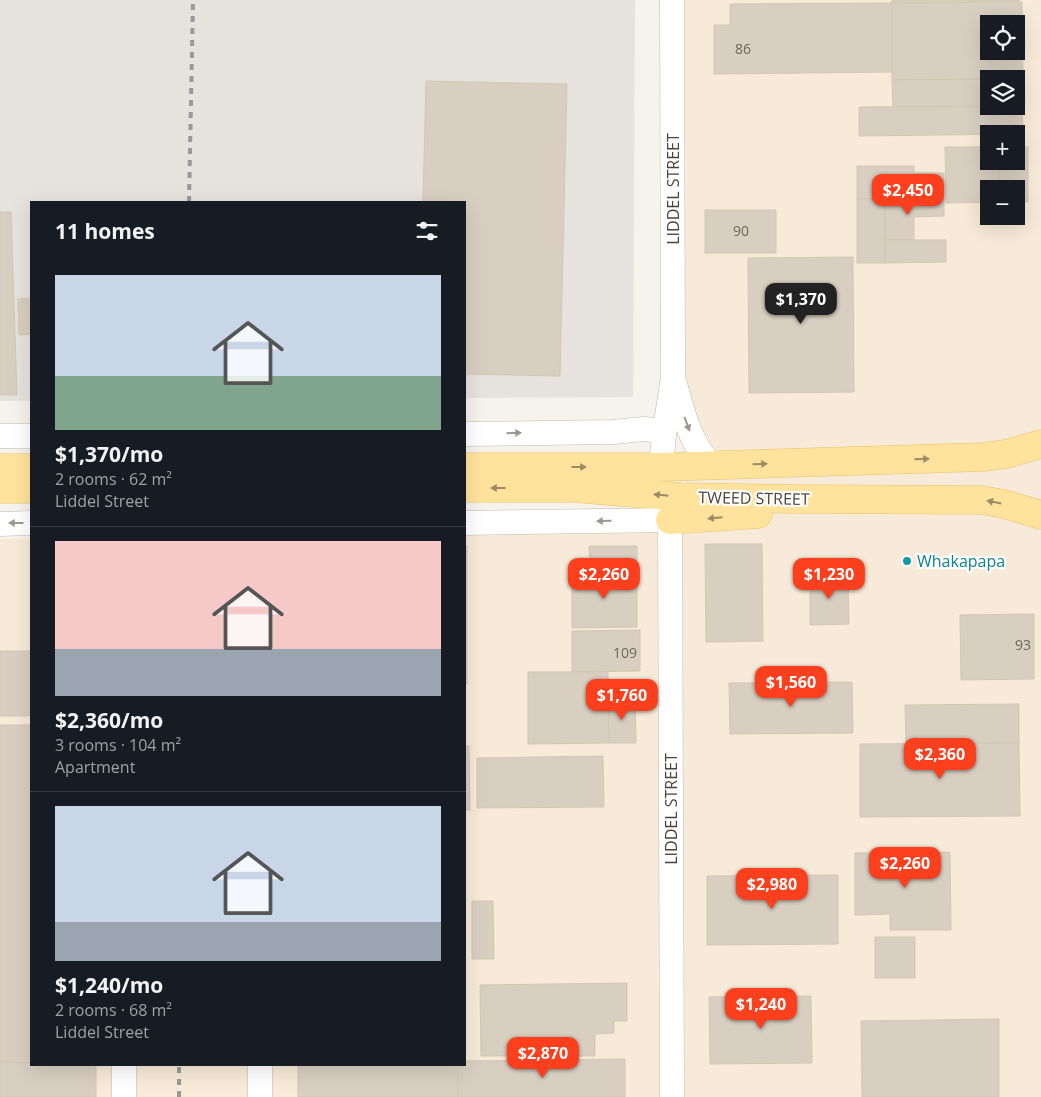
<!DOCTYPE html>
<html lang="en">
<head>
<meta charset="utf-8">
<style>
	body { margin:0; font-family:"Open Sans",sans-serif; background:#20242c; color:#f1f3f6; height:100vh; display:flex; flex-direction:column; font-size:19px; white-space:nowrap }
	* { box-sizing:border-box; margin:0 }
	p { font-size:16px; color:#9ea1a6 }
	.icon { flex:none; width:28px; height:28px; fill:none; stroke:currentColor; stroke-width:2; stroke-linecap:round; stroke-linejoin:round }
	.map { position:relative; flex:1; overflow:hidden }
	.sheet { position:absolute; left:30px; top:201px; width:436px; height:865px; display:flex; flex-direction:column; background:#171b24; border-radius:0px; box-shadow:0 5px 20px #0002 }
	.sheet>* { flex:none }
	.controls { position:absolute; left:980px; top:15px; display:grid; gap:10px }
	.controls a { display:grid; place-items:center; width:45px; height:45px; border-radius:0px; background:#171b24; box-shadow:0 5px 20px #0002; font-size:25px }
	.price { position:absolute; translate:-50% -42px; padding:0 11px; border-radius:10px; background:#fc3f1d; color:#fff; font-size:16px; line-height:32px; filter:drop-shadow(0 1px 2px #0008) }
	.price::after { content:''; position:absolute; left:50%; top:30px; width:15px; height:11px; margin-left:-8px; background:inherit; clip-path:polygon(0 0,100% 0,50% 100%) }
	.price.active { background:#222; color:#fff }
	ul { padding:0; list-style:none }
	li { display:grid; align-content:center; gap:10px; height:265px; padding:0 25px }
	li+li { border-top:1px solid #363941 }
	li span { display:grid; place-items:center; height:155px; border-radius:0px; color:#555 }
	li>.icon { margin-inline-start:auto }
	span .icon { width:90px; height:90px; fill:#fffc; stroke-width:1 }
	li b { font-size:21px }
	h2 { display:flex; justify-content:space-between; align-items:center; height:60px; padding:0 25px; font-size:21px }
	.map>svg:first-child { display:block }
</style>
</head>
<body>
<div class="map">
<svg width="1041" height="1097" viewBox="0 0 1041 1097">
	<rect width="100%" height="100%" fill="#f6f3ec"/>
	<!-- commercial -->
	<path fill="#f7ead8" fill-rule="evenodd" d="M 682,0 L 1041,0 L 1041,1097 L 0,1097 L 0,539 L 31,539 L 31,1065 L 465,1065 L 465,531 L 686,524 ZM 989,24 L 1016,24 L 1016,51 L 989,51 ZM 989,79 L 1016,79 L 1016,106 L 989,106 ZM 989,134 L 1016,134 L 1016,161 L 989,161 ZM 989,189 L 1016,189 L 1016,216 L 989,216 Z"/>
	<!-- industrial -->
	<path fill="#e6e2dd" d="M 0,0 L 635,0 L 633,397 L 465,398 L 465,202 L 31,202 L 31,401 L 0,401 Z"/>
	<!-- building -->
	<g fill="#d8cfc1" stroke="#d3c7b4" fill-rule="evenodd">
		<path d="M 892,0 L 1019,0 L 1019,2 L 892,3 Z"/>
		<path d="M 1022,2 L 1023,79 L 892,80 L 892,3 ZM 989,24 L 1016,24 L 1016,51 L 989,51 Z"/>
		<path d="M 892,3 L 892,72 L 714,74 L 714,25 L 730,25 L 730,4 Z"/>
		<path d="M 989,79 L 989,106 L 893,107 L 892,80 Z"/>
		<path d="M 1016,79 L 1023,79 L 1022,106 L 1016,106 Z"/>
		<path d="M 426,81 L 567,84 L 560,376 L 465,374 L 465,202 L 423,202 Z"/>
		<path d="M 1016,106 L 1022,106 L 1023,134 L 859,136 L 859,107 Z"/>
		<path d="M 945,147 L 989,147 L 989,161 L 999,161 L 999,189 L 989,189 L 989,202 L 946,203 Z"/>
		<path d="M 1016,147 L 1028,147 L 1028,202 L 1016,202 L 1016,189 L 999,189 L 999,161 L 1016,161 Z"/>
		<rect x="857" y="166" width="57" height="33"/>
		<rect x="914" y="173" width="30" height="26"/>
		<rect x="857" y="199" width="28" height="64"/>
		<path d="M 885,199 L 944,199 L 944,216 L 914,217 L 914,240 L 885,240 Z"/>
		<rect x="705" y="210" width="71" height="43"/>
		<path d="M 0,212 L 11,212 L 17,395 L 0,395 Z"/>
		<path d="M 885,240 L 946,240 L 946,262 L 885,263 Z"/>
		<path d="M 853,257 L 854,392 L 749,393 L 748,258 Z"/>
		<path d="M 31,298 L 31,334 L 19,335 L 18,299 Z"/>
		<path d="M 705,544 L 762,544 L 763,641 L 706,642 Z"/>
		<rect x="465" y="546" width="2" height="138"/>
		<path d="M 589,546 L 637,546 L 637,572 L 590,573 Z"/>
		<path d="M 637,572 L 637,627 L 572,628 L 572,573 Z"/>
		<path d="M 810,576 L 848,576 L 849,624 L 810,625 Z"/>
		<path d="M 1034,614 L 1034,679 L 961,680 L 960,615 Z"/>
		<path d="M 640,630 L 640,671 L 572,672 L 572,631 Z"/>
		<rect x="0" y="651" width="31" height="65"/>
		<path d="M 528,672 L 608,672 L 609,743 L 528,744 Z"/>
		<path d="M 852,682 L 853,733 L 730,734 L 729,683 Z"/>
		<path d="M 608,699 L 635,699 L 636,743 L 609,743 Z"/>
		<path d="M 1019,704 L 1019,743 L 906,744 L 905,705 Z"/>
		<path d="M 0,725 L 31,725 L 31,1063 L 0,1062 Z"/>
		<path d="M 1019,743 L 1020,816 L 860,817 L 860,744 Z"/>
		<path d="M 465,746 L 469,746 L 470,810 L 465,810 Z"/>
		<path d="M 603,756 L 604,807 L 477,808 L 477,758 Z"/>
		<path d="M 950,852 L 951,930 L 890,930 L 890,914 L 855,915 L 855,853 Z"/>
		<path d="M 838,875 L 838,944 L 707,945 L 707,876 Z"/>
		<path d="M 472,901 L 493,901 L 494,959 L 472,959 Z"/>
		<rect x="875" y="937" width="40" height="41"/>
		<path d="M 627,983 L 627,1021 L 614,1021 L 614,1033 L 595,1034 L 595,1056 L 481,1056 L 480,985 Z"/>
		<path d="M 811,996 L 812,1063 L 710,1064 L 709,997 Z"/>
		<path d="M 999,1019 L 999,1097 L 862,1097 L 861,1021 Z"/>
		<path d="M 625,1059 L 625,1097 L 458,1097 L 458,1065 L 465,1065 L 465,1061 Z"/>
		<path d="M 0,1062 L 31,1063 L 31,1065 L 96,1065 L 96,1097 L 0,1097 Z"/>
		<rect x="298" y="1065" width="160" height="32"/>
	</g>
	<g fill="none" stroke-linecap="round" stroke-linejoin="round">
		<!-- minor casing -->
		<g stroke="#c2bbae" stroke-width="25">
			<g id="minor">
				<path d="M 675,384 C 683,413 690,443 711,465"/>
				<path d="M 465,434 L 613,432 L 644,429 L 664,431"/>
				<path d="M 0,436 L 31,436"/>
				<path d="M 661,467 L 664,435 L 673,377 L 672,0"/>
				<path d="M 465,523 L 670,520 L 672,1097"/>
				<path d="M 0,524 L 31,523"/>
				<path d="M 124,1065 L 124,1097"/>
				<path d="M 260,1065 L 260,1097"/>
			</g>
		</g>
		<!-- major casing -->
		<g stroke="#e6c16a" stroke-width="29">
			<g id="major">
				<path d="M 465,467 L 661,467 L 983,457 L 1006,454 L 1041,444"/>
				<path d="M 0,468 L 31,468"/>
				<path d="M 465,488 L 574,488 L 681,497 L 797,499 L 982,500 L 1004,504 L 1041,515"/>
				<path d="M 0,489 L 31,489"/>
				<path d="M 670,520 L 758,514"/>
			</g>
		</g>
		<!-- minor -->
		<use href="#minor" stroke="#fff" stroke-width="24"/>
		<!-- major -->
		<use href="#major" stroke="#ffe39c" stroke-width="28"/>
		<!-- rail -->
		<g stroke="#9a9a9a" stroke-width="4" stroke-dasharray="6 6" stroke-linecap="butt">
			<path d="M 189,202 L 193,0"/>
			<path d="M 179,1097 L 179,1065"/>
		</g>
	</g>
	<!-- one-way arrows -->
	<defs><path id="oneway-solid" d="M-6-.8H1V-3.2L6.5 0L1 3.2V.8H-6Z" transform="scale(1.25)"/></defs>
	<g fill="#9c9892">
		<use href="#oneway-solid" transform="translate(687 424) rotate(70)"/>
		<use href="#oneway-solid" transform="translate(514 433) rotate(-1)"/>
		<use href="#oneway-solid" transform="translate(604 521) rotate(178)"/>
		<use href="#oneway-solid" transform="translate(16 523) rotate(180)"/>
	</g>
	<g fill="#9c8c66">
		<use href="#oneway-solid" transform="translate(922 459) rotate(-2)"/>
		<use href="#oneway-solid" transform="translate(760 464) rotate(-2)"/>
		<use href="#oneway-solid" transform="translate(579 467)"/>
		<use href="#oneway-solid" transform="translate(498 488) rotate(180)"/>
		<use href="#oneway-solid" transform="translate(661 495) rotate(-174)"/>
		<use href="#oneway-solid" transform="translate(994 502) rotate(-169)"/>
		<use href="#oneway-solid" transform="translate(715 518) rotate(175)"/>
	</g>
	<!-- markers -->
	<circle fill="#0f9aa8" stroke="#fff" stroke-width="2" cx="907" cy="561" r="5"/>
	<g text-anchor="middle" stroke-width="4.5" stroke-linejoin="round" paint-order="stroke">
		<!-- number labels -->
		<g font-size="14" fill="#6e675b">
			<text x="743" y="54">86</text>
			<text x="741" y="236">90</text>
			<text x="1023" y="650">93</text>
			<text x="625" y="658">109</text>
		</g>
		<!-- street labels -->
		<g font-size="16" fill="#4b4439" stroke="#fff">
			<text transform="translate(673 189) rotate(-90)" y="6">LIDDEL STREET</text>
			<text transform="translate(754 498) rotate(1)" y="6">TWEED STREET</text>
			<text transform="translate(671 809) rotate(-90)" y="6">LIDDEL STREET</text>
		</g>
		<!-- culture labels -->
		<g font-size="16" fill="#0d838f" stroke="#fff" text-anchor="start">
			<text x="917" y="567">Whakapapa</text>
		</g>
	</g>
</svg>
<div class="controls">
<a><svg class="icon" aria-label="locate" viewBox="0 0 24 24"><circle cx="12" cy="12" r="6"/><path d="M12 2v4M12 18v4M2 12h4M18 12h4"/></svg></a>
<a><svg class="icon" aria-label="layers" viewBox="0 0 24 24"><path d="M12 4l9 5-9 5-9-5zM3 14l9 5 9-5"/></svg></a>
<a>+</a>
<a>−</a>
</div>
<b class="price" style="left:908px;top:216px">$2,450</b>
<b class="price active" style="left:801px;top:325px">$1,370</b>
<b class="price" style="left:604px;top:600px">$2,260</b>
<b class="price" style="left:829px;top:600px">$1,230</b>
<b class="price" style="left:791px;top:708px">$1,560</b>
<b class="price" style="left:622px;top:721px">$1,760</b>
<b class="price" style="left:940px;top:780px">$2,360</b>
<b class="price" style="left:905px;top:889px">$2,260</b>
<b class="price" style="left:772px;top:910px">$2,980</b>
<b class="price" style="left:761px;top:1030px">$1,240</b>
<b class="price" style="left:543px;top:1079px">$2,870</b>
<section class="sheet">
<h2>11 homes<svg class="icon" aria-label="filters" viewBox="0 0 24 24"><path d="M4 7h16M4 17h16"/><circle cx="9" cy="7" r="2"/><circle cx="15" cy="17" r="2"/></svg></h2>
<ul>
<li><span style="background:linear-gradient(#c9d6e8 65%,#7fa58c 0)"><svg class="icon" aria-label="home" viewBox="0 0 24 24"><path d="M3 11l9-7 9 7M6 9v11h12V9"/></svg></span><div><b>$1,370/mo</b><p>2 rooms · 62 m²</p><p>Liddel Street</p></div></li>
<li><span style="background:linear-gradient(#f6c9c9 70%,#9aa5b1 0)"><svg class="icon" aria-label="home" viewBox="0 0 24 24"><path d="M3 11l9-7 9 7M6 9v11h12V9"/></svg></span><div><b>$2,360/mo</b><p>3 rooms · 104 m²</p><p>Apartment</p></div></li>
<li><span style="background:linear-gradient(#c9d6e8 75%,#9aa5b1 0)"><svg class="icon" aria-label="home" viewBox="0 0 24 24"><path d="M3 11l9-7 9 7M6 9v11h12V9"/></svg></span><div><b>$1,240/mo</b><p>2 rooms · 68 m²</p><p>Liddel Street</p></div></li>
</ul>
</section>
</div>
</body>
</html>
